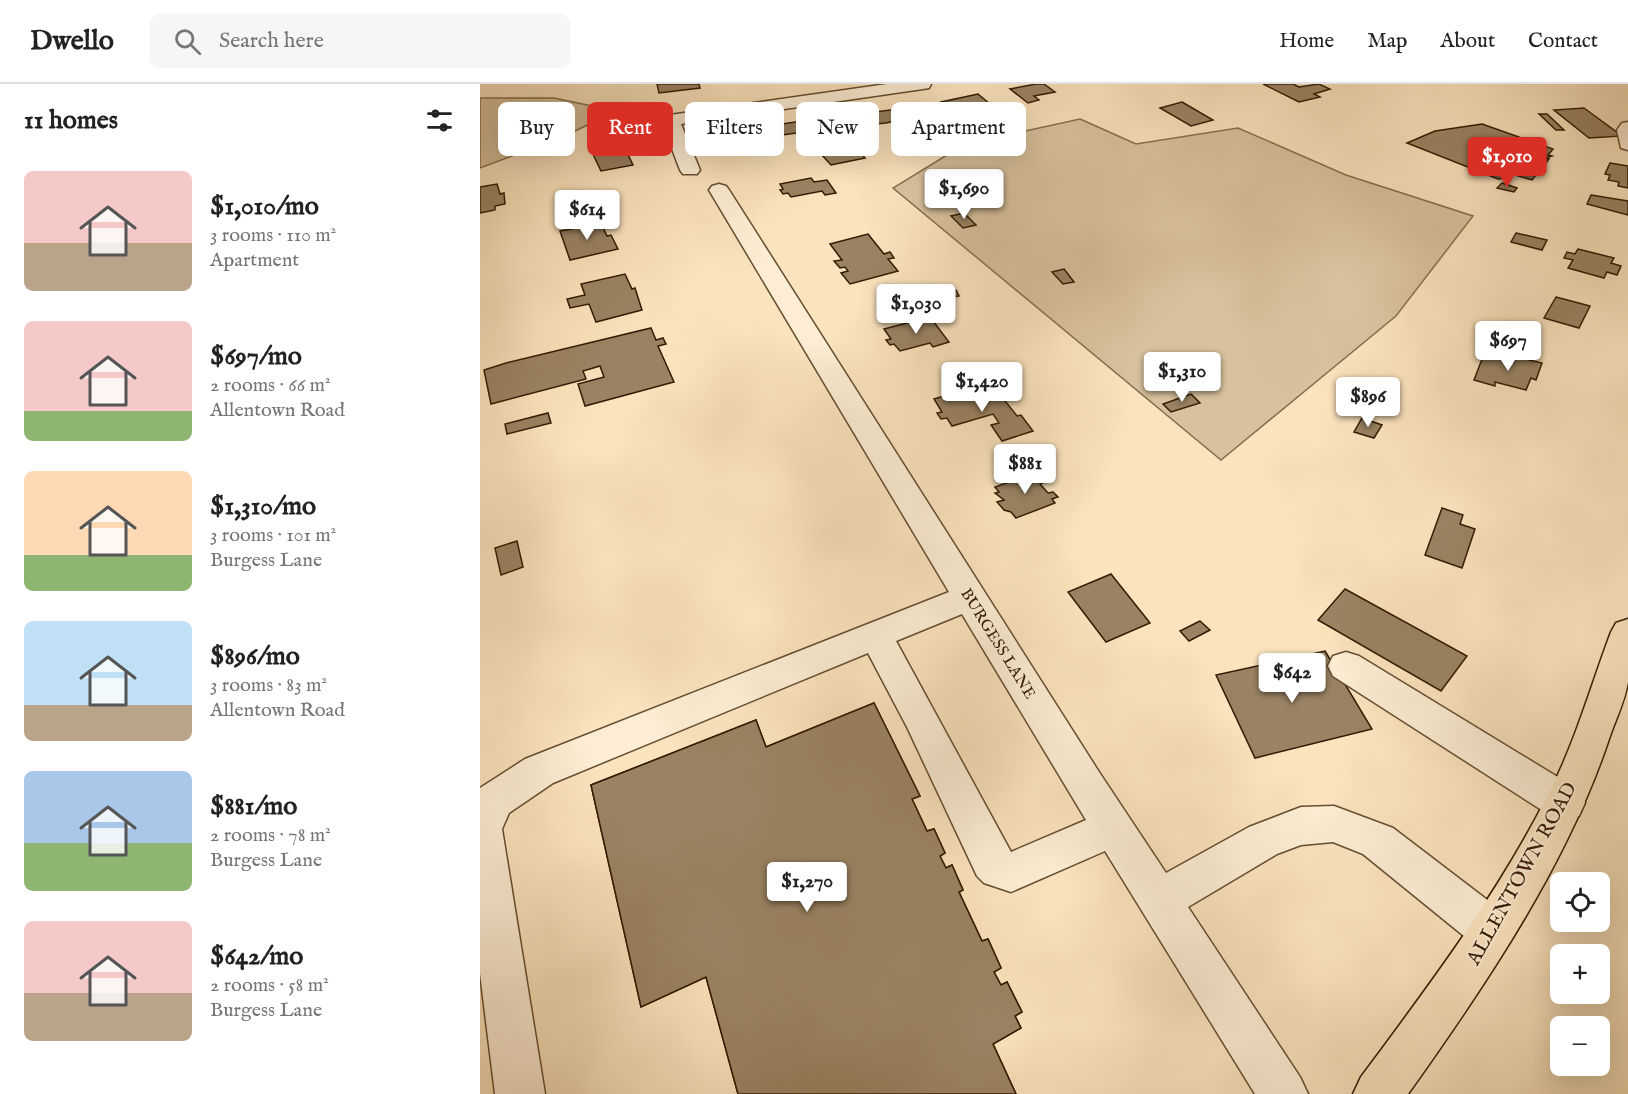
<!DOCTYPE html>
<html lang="en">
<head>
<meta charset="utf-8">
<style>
	body { margin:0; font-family:"IM FELL English",serif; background:#f6f6f6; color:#222; height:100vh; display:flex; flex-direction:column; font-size:22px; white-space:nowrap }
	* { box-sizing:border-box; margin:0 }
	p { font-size:20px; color:#767676 }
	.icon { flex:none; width:33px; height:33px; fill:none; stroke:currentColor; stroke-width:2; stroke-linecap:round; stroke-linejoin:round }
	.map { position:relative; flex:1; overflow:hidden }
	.details { display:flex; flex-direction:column; background:#fff; width:480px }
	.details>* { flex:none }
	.top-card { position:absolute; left:18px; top:18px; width:570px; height:54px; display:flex; gap:12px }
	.buttons { position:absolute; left:1070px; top:788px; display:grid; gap:12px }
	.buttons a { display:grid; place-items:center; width:60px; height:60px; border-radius:9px; background:#fff; box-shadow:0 6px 24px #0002; font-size:30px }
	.price { position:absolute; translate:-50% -51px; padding:0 14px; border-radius:6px; background:#fff; color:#222; font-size:20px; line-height:39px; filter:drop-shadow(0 2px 3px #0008) }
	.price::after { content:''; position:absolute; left:50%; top:36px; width:18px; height:14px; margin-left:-9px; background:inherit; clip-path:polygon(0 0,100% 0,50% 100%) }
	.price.selected { background:#d93025; color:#fff }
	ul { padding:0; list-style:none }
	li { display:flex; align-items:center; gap:18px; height:150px; padding:0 24px }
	li span { display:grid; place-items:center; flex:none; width:168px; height:120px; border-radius:9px; color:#555 }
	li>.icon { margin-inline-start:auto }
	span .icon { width:72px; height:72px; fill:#fffc; stroke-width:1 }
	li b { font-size:26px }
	h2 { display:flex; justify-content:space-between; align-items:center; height:72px; padding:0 24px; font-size:26px }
	.tag { padding:0 21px; border-radius:9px; background:#fff; box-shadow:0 6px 24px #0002; font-size:21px; line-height:54px }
	.tag.selected { background:#d93025; color:#fff }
	header { display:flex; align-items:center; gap:36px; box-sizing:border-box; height:84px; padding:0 30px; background:#fff; border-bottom:2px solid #e0e0e0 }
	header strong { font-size:28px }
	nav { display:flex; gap:33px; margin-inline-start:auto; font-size:21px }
	.search { width:420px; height:54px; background:#f6f6f6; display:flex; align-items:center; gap:15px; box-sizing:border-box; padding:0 21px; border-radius:9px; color:#767676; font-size:22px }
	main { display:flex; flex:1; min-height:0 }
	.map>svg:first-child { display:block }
</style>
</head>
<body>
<header>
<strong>Dwello</strong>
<div class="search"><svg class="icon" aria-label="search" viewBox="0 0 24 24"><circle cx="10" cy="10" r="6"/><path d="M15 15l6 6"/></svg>Search here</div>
<nav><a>Home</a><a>Map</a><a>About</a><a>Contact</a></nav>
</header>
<main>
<section class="details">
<h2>11 homes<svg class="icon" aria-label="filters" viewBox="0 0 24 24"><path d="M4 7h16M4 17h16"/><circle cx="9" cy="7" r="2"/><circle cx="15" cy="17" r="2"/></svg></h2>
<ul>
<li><span style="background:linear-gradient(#f6c9c9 60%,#b9a48a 0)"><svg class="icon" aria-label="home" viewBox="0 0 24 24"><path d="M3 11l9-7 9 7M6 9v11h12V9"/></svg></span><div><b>$1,010/mo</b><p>3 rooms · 110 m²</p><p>Apartment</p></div></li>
<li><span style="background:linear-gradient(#f6c9c9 75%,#8fb573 0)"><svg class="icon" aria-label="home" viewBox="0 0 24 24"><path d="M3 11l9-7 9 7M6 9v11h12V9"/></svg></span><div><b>$697/mo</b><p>2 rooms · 66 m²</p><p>Allentown Road</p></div></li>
<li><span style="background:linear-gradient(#ffd9b3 70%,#8fb573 0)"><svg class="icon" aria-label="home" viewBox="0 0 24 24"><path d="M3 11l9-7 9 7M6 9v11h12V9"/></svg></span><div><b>$1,310/mo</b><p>3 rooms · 101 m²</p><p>Burgess Lane</p></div></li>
<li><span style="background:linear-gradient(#bfe0f5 70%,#b9a48a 0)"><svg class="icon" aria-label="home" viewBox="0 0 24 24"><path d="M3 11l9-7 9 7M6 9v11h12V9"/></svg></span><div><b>$896/mo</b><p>3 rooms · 83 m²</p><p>Allentown Road</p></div></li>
<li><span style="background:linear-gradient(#a9c7e8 60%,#8fb573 0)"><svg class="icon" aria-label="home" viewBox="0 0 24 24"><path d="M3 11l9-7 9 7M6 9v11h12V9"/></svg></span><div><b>$881/mo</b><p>2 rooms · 78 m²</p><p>Burgess Lane</p></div></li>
<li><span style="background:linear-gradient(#f6c9c9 60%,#b9a48a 0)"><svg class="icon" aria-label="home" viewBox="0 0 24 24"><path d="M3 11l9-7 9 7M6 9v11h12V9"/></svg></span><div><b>$642/mo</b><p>2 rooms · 58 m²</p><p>Burgess Lane</p></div></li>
</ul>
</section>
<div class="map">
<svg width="1148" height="1010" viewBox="0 0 1148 1010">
	<rect width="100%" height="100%" fill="#fae3bd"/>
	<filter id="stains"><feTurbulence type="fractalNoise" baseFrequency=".00333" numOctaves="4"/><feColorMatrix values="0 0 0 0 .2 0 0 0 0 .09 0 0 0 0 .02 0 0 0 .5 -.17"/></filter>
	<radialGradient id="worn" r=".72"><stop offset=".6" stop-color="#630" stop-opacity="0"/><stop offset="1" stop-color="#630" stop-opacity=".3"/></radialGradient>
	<!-- green -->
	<g fill="#d8c19d" stroke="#866e4f" stroke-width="1.5">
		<path d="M 0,14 L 74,14 L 136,27 L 83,53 L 0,84 Z"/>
		<path d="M 600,35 L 656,60 L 758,44 L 866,91 L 993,132 L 916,232 L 741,376 L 413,104 L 485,60 Z"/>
	</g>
	<!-- building -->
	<g fill="#9a8363" stroke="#331b01" stroke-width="1.5" fill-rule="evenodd">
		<path d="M 177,0 L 219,0 L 220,4 L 179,9 Z"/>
		<path d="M 556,0 L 564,0 L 575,8 L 554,12 L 559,16 L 548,19 L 530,5 Z"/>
		<path d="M 783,0 L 813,0 L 819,3 L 839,0 L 850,5 L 834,10 L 840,13 L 819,18 Z"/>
		<path d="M 498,10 L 510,20 L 473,28 L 461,18 Z"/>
		<path d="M 702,18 L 733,36 L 711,42 L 680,24 Z"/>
		<path d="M 1104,24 L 1142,52 L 1109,54 L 1074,26 Z"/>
		<path d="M 418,25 L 424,35 L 406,39 L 385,41 L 379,30 Z"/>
		<path d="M 1059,30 L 1067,30 L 1084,46 L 1076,46 Z"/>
		<path d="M 335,35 L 339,46 L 272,55 L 268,45 Z"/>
		<path d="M 1002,40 L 1073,65 L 1068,71 L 1072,72 L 1065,74 L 1069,75 L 1052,96 L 1025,88 L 1022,91 L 1027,92 L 1026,94 L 1018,95 L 927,59 L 955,47 Z"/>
		<path d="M 143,60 L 153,81 L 121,87 L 111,66 Z"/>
		<path d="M 375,63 L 385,74 L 351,81 L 341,70 Z"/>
		<path d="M 1130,79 L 1148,82 L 1148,104 L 1138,102 L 1139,98 L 1128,96 L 1130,91 L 1125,90 Z"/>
		<path d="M 331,94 L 334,98 L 347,96 L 356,109 L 345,111 L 342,107 L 311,113 L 308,109 L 303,110 L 300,106 L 303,105 L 300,100 Z"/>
		<path d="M 1022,99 L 1037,104 L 1034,108 L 1017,104 Z"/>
		<path d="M 17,100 L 20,110 L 24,109 L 25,120 L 15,122 L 15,126 L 0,129 L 0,103 Z"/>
		<path d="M 1111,111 L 1148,117 L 1148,131 L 1107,120 Z"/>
		<path d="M 484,129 L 496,141 L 483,144 L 471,132 Z"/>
		<path d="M 121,139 L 127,152 L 131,151 L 138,165 L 90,176 L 80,147 Z"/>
		<path d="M 1036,149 L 1067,156 L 1062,166 L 1031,158 Z"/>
		<path d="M 388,150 L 404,170 L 410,168 L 414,174 L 408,175 L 418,187 L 370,200 L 361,189 L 368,187 L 365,183 L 360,184 L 354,177 L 362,176 L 350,160 Z"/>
		<path d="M 1098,165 L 1134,174 L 1131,179 L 1141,182 L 1137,191 L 1127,188 L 1124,194 L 1088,184 L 1093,176 L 1084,174 L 1087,168 L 1095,170 Z"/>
		<path d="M 584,185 L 594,198 L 583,200 L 572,188 Z"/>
		<path d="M 145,190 L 152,205 L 155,204 L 162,226 L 116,238 L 109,220 L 90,224 L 87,215 L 105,211 L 101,200 Z"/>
		<path d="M 476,206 L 479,212 L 466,214 L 463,208 Z"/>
		<path d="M 1076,213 L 1110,222 L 1099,244 L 1064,234 Z"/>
		<path d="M 450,233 L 469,258 L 453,263 L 450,259 L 420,267 L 414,260 L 410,261 L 406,256 L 411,255 L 404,245 Z"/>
		<path d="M 171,244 L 176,256 L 183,254 L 186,260 L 178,262 L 194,298 L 105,322 L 98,300 L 124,293 L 120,282 L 103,287 L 106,295 L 11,320 L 4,286 L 26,279 Z"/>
		<path d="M 1004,270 L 1034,278 L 1036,273 L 1062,279 L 1056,296 L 1051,294 L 1046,306 L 1015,298 L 1015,302 L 994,296 Z"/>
		<path d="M 491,304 L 501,319 L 522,313 L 537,332 L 541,331 L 553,347 L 522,357 L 511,341 L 519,339 L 513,330 L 472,342 L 467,334 L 461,335 L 457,329 L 462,328 L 454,315 Z"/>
		<path d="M 711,310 L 720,319 L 691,328 L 683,320 Z"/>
		<path d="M 68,329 L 71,339 L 27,350 L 25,340 Z"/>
		<path d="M 882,334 L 902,341 L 894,354 L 874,348 Z"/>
		<path d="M 554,389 L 557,393 L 563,391 L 568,397 L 560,400 L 568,409 L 573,408 L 578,413 L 572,415 L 575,419 L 536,434 L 531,428 L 524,426 L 517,418 L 524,416 L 515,409 L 519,408 L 515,403 Z"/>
		<path d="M 962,424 L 983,431 L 980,440 L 995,445 L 982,484 L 945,471 Z"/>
		<path d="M 37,457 L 43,483 L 21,491 L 15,464 Z"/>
		<path d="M 631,490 L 670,539 L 626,558 L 588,508 Z"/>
		<path d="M 865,505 L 987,572 L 961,607 L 838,536 Z"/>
		<path d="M 720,537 L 730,546 L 709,557 L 700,547 Z"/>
		<path d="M 845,567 L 892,645 L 775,674 L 736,591 Z"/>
		<path d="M 394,619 L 440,712 L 432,715 L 447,747 L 454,745 L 465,769 L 460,772 L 466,784 L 472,781 L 483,806 L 479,808 L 502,857 L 508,855 L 521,884 L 514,888 L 521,901 L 527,898 L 542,928 L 535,932 L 541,944 L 513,960 L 536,1010 L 258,1010 L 226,893 L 161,923 L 111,701 L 276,636 L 286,663 ZM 402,770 L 432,835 L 357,874 L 329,806 Z"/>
		<path d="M 394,619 L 440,712 L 432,715 L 447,747 L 454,745 L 465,769 L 460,772 L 466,784 L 472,781 L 483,806 L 479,808 L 502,857 L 508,855 L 521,884 L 514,888 L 521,901 L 527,898 L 542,928 L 535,932 L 541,944 L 513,960 L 536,1010 L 258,1010 L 226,893 L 161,923 L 111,701 L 276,636 L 286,663 Z"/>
	</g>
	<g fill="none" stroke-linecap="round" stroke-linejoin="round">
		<!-- minor casing -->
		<g stroke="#654d30" stroke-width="3">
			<g id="minor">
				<path d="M 407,0 L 451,0 L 449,4 L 443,5 L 201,40 L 220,86 L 217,90 L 203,90 L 200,86 L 181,36 L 184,32 L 190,31 Z"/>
				<path d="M 1148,38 L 1148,66 L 1141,64 L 1137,46 L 1142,39 Z"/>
				<path d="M 239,100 L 246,102 L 249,106 L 619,688 L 686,789 L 769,743 L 821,723 L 854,722 L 913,744 L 1027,831 L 1033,846 L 1027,861 L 1011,868 L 995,861 L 883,770 L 853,758 L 821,761 L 797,770 L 708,823 L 820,993 L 828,1010 L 775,1010 L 625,767 L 531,808 L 504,799 L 497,792 L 427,643 L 388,569 L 73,699 L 29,729 L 22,745 L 65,1010 L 15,1010 L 0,889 L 0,704 L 45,675 L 469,508 L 229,106 L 232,102 ZM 482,530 L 606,736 L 531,768 L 416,557 Z"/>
				<path d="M 866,568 L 879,572 L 1099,706 L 1105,719 L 1099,732 L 1085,737 L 1071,732 L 853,592 L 848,582 L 853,572 Z"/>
			</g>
		</g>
		<!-- major casing -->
		<g stroke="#331b01" stroke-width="3">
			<path id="major" d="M 1148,535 C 1148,555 1148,578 1148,598 C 1145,617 1135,637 1129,655 C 1087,781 1005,902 928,1010 L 873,1010 L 881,993 C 948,903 1018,810 1069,709 C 1095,659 1111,601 1131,548 L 1136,539 Z"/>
		</g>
		<!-- minor -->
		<use href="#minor" fill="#fcedd4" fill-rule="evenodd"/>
		<!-- major -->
		<use href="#major" fill="#fae3bd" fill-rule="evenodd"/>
	</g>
	<g text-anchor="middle" stroke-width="4.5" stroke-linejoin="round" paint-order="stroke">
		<!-- street labels -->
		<g font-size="16" fill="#331b01" stroke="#fcedd4">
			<text transform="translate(519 559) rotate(58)" y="6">BURGESS LANE</text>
		</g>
		<!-- near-street labels -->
		<g font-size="20" fill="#331b01" stroke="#fcedd4">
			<text transform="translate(1041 789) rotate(-61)" y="7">ALLENTOWN ROAD</text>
		</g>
	</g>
	<rect width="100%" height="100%" filter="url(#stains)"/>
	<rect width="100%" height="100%" fill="url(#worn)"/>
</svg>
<div class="buttons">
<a><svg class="icon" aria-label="locate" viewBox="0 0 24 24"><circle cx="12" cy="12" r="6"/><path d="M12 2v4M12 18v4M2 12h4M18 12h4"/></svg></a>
<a>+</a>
<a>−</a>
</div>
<b class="price selected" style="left:1027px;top:104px">$1,010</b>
<b class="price" style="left:484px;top:136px">$1,690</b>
<b class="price" style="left:107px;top:157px">$614</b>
<b class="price" style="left:436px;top:251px">$1,030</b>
<b class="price" style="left:1028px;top:288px">$697</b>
<b class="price" style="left:702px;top:319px">$1,310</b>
<b class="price" style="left:502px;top:329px">$1,420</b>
<b class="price" style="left:888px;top:344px">$896</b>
<b class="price" style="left:545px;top:411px">$881</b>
<b class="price" style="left:812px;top:620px">$642</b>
<b class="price" style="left:327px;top:829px">$1,270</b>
<div class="top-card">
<a class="tag">Buy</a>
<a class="tag selected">Rent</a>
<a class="tag">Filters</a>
<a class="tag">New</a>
<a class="tag">Apartment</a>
</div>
</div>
</main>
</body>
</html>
